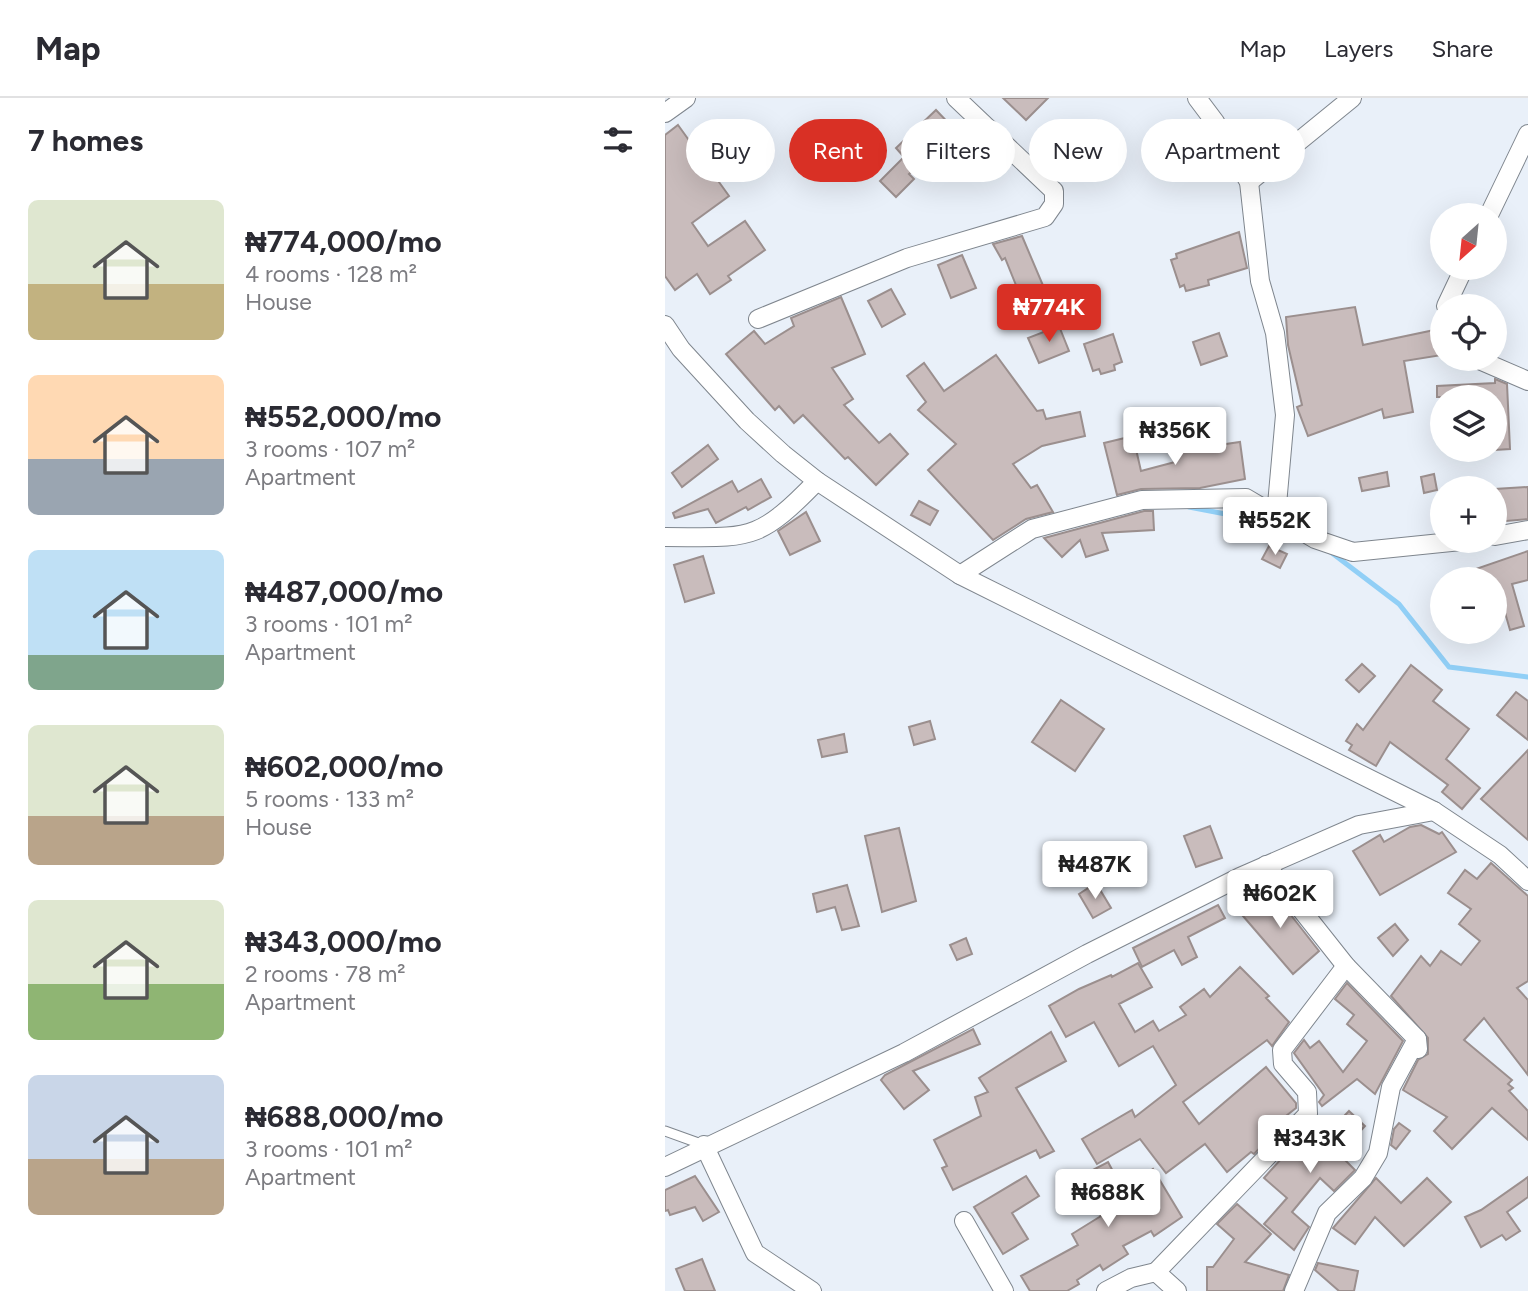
<!DOCTYPE html>
<html lang="en">
<head>
<meta charset="utf-8">
<style>
	body { margin:0; font-family:Figtree,sans-serif; background:#f2f2f3; color:#2b2b33; height:100vh; display:flex; flex-direction:column; font-size:26px; white-space:nowrap }
	* { box-sizing:border-box; margin:0 }
	p { font-size:23px; color:#7c7c81 }
	.icon { flex:none; width:38px; height:38px; fill:none; stroke:currentColor; stroke-width:2; stroke-linecap:round; stroke-linejoin:round }
	.map { position:relative; flex:1; overflow:hidden }
	.drawer { display:flex; flex-direction:column; background:#fff; width:665px }
	.drawer>* { flex:none }
	.hud { position:absolute; left:21px; top:21px; width:665px; height:63px; display:flex; gap:14px }
	.needle { width:46px; rotate:207deg }
	.controls { position:absolute; left:765px; top:105px; display:grid; gap:14px }
	.controls a { display:grid; place-items:center; width:77px; height:77px; border-radius:50%; background:#fff; box-shadow:0 7px 28px #0002; font-size:35px }
	.price { position:absolute; translate:-50% -60px; padding:0 16px; border-radius:7px; background:#fff; color:#222; font-size:23px; line-height:46px; filter:drop-shadow(0 2px 4px #0008) }
	.price::after { content:''; position:absolute; left:50%; top:42px; width:21px; height:16px; margin-left:-10px; background:inherit; clip-path:polygon(0 0,100% 0,50% 100%) }
	.price.selected { background:#d93025; color:#fff }
	ul { padding:0; list-style:none }
	li { display:flex; align-items:center; gap:21px; height:175px; padding:0 28px }
	li span { display:grid; place-items:center; flex:none; width:196px; height:140px; border-radius:10px; color:#555 }
	li>.icon { margin-inline-start:auto }
	span .icon { width:84px; height:84px; fill:#fffc; stroke-width:1 }
	li b { font-size:30px }
	h2 { display:flex; justify-content:space-between; align-items:center; height:84px; padding:0 28px; font-size:30px }
	.tag { padding:0 24px; border-radius:32px; background:#fff; box-shadow:0 7px 28px #0002; font-size:24px; line-height:63px }
	.tag.selected { background:#d93025; color:#fff }
	header { display:flex; align-items:center; gap:42px; box-sizing:border-box; height:98px; padding:0 35px; background:#fff; border-bottom:2px solid #e1e1e2 }
	header strong { font-size:33px }
	nav { display:flex; gap:38px; margin-inline-start:auto; font-size:24px }
	main { display:flex; flex:1; min-height:0 }
	.map>svg:first-child { display:block }
</style>
</head>
<body>
<header>
<strong>Map</strong>
<nav><a>Map</a><a>Layers</a><a>Share</a></nav>
</header>
<main>
<section class="drawer">
<h2>7 homes<svg class="icon" aria-label="filters" viewBox="0 0 24 24"><path d="M4 7h16M4 17h16"/><circle cx="9" cy="7" r="2"/><circle cx="15" cy="17" r="2"/></svg></h2>
<ul>
<li><span style="background:linear-gradient(#dfe7d0 60%,#c2b280 0)"><svg class="icon" aria-label="home" viewBox="0 0 24 24"><path d="M3 11l9-7 9 7M6 9v11h12V9"/></svg></span><div><b>₦774,000/mo</b><p>4 rooms · 128 m²</p><p>House</p></div></li>
<li><span style="background:linear-gradient(#ffd9b3 60%,#9aa5b1 0)"><svg class="icon" aria-label="home" viewBox="0 0 24 24"><path d="M3 11l9-7 9 7M6 9v11h12V9"/></svg></span><div><b>₦552,000/mo</b><p>3 rooms · 107 m²</p><p>Apartment</p></div></li>
<li><span style="background:linear-gradient(#bfe0f5 75%,#7fa58c 0)"><svg class="icon" aria-label="home" viewBox="0 0 24 24"><path d="M3 11l9-7 9 7M6 9v11h12V9"/></svg></span><div><b>₦487,000/mo</b><p>3 rooms · 101 m²</p><p>Apartment</p></div></li>
<li><span style="background:linear-gradient(#dfe7d0 65%,#b9a48a 0)"><svg class="icon" aria-label="home" viewBox="0 0 24 24"><path d="M3 11l9-7 9 7M6 9v11h12V9"/></svg></span><div><b>₦602,000/mo</b><p>5 rooms · 133 m²</p><p>House</p></div></li>
<li><span style="background:linear-gradient(#dfe7d0 60%,#8fb573 0)"><svg class="icon" aria-label="home" viewBox="0 0 24 24"><path d="M3 11l9-7 9 7M6 9v11h12V9"/></svg></span><div><b>₦343,000/mo</b><p>2 rooms · 78 m²</p><p>Apartment</p></div></li>
<li><span style="background:linear-gradient(#c9d6e8 60%,#b9a48a 0)"><svg class="icon" aria-label="home" viewBox="0 0 24 24"><path d="M3 11l9-7 9 7M6 9v11h12V9"/></svg></span><div><b>₦688,000/mo</b><p>3 rooms · 101 m²</p><p>Apartment</p></div></li>
</ul>
</section>
<div class="map">
<svg width="863" height="1193" viewBox="0 0 863 1193">
	<rect width="100%" height="100%" fill="#e9f0f9"/>
	<g fill="none" stroke-linecap="round" stroke-linejoin="round">
		<!-- stream -->
		<g stroke="#91cff6" stroke-width="5">
			<path d="M 524,409 L 571,418 L 632,439"/>
			<path d="M 663,452 L 734,506 L 784,569 L 863,579"/>
		</g>
	</g>
	<!-- building -->
	<g fill="#c9bcbc" stroke="#9b8f8e" stroke-width="2">
		<path d="M 338,0 L 383,0 L 361,22 Z"/>
		<path d="M 271,12 L 291,33 L 244,76 L 249,81 L 231,99 L 215,83 L 239,59 L 231,50 Z"/>
		<path d="M 433,23 L 453,48 L 427,69 L 407,44 Z"/>
		<path d="M 13,27 L 64,98 L 27,125 L 43,148 L 80,123 L 100,152 L 63,178 L 66,182 L 45,196 L 32,176 L 10,192 L 0,178 L 0,37 Z"/>
		<path d="M 574,134 L 582,170 L 543,182 L 544,187 L 521,193 L 519,187 L 515,189 L 506,162 L 512,160 L 511,156 Z"/>
		<path d="M 357,138 L 385,204 L 361,212 L 340,160 L 337,162 L 328,146 Z"/>
		<path d="M 297,157 L 311,190 L 286,200 L 273,167 Z"/>
		<path d="M 226,191 L 240,216 L 217,229 L 203,203 Z"/>
		<path d="M 176,199 L 200,256 L 167,270 L 188,301 L 179,307 L 214,345 L 225,336 L 243,356 L 211,387 L 183,359 L 180,361 L 138,317 L 129,325 L 114,308 L 110,312 L 61,256 L 89,233 L 100,246 L 129,228 L 126,220 Z"/>
		<path d="M 690,209 L 698,247 L 774,231 L 777,257 L 739,263 L 748,314 L 719,320 L 717,311 L 643,338 L 632,309 L 637,307 L 623,247 L 621,219 Z"/>
		<path d="M 394,228 L 404,253 L 374,265 L 363,240 Z"/>
		<path d="M 554,235 L 562,258 L 536,267 L 528,244 Z"/>
		<path d="M 448,236 L 457,264 L 449,267 L 450,272 L 436,276 L 434,271 L 428,273 L 419,246 Z"/>
		<path d="M 331,257 L 372,313 L 378,312 L 381,321 L 415,314 L 420,338 L 377,348 L 348,366 L 366,390 L 372,387 L 388,414 L 361,421 L 328,442 L 263,372 L 291,346 L 253,312 L 261,304 L 242,278 L 259,265 L 279,293 Z"/>
		<path d="M 830,281 L 842,286 L 845,351 L 830,352 L 830,299 L 772,299 L 772,288 L 830,285 Z"/>
		<path d="M 468,338 L 476,373 L 510,364 L 507,353 L 533,346 L 534,350 L 575,344 L 580,381 L 535,390 L 476,391 L 452,397 L 439,345 Z"/>
		<path d="M 43,347 L 53,361 L 17,389 L 7,375 Z"/>
		<path d="M 722,374 L 724,388 L 697,393 L 694,380 Z"/>
		<path d="M 769,376 L 772,392 L 759,395 L 756,379 Z"/>
		<path d="M 96,381 L 106,399 L 83,412 L 81,409 L 51,425 L 43,411 L 10,420 L 8,415 L 67,383 L 73,394 Z"/>
		<path d="M 863,389 L 863,421 L 830,424 L 830,391 Z"/>
		<path d="M 254,403 L 273,413 L 265,427 L 246,417 Z"/>
		<path d="M 479,413 L 488,413 L 489,432 L 437,435 L 443,452 L 421,459 L 415,442 L 397,459 L 379,440 Z"/>
		<path d="M 141,414 L 155,443 L 125,457 L 113,433 Z"/>
		<path d="M 604,448 L 622,456 L 615,470 L 597,461 Z"/>
		<path d="M 863,453 L 863,482 L 847,486 L 859,528 L 845,532 L 833,490 L 830,491 L 830,481 L 782,481 Z"/>
		<path d="M 38,458 L 49,495 L 20,504 L 9,467 Z"/>
		<path d="M 697,566 L 710,578 L 694,594 L 681,582 Z"/>
		<path d="M 746,567 L 777,592 L 768,603 L 804,631 L 781,661 L 815,690 L 797,711 L 777,694 L 783,687 L 725,644 L 711,668 L 684,652 L 687,647 L 681,643 L 692,626 L 698,632 Z"/>
		<path d="M 851,594 L 863,603 L 863,642 L 832,617 Z"/>
		<path d="M 396,602 L 439,631 L 410,673 L 367,644 Z"/>
		<path d="M 265,623 L 270,641 L 249,647 L 244,629 Z"/>
		<path d="M 179,636 L 182,654 L 157,659 L 153,642 Z"/>
		<path d="M 863,652 L 863,742 L 816,701 Z"/>
		<path d="M 756,727 L 774,736 L 777,734 L 791,754 L 715,797 L 688,753 L 715,737 L 719,744 L 745,729 Z"/>
		<path d="M 545,728 L 557,760 L 531,769 L 519,738 Z"/>
		<path d="M 234,730 L 251,803 L 217,814 L 200,738 Z"/>
		<path d="M 826,765 L 863,798 L 863,883 L 852,890 L 863,902 L 863,977 L 819,920 L 799,942 L 847,982 L 843,986 L 848,990 L 844,993 L 863,1013 L 863,1042 L 827,1010 L 787,1051 L 769,1033 L 782,1019 L 738,992 L 753,962 L 763,956 L 763,940 L 726,898 L 756,858 L 765,868 L 776,853 L 796,867 L 815,843 L 794,826 L 806,811 L 783,795 L 800,772 L 812,781 Z"/>
		<path d="M 600,784 L 654,853 L 628,876 L 578,818 L 594,803 L 587,793 Z"/>
		<path d="M 431,785 L 446,810 L 428,820 L 414,796 Z"/>
		<path d="M 182,787 L 194,828 L 177,832 L 170,809 L 152,814 L 148,796 Z"/>
		<path d="M 553,807 L 560,820 L 523,839 L 532,859 L 517,867 L 509,852 L 477,869 L 468,850 Z"/>
		<path d="M 730,826 L 743,842 L 728,858 L 713,840 Z"/>
		<path d="M 301,840 L 307,856 L 292,862 L 285,847 Z"/>
		<path d="M 473,865 L 487,889 L 454,906 L 470,934 L 488,923 L 494,933 L 521,917 L 515,909 L 539,891 L 545,899 L 575,869 L 604,898 L 601,900 L 624,924 L 607,948 L 602,942 L 518,1004 L 534,1026 L 601,969 L 631,1005 L 631,1010 L 607,1029 L 611,1033 L 589,1056 L 586,1054 L 562,1074 L 540,1046 L 501,1075 L 475,1041 L 432,1066 L 417,1041 L 467,1012 L 470,1019 L 511,987 L 488,948 L 454,968 L 429,924 L 401,939 L 384,908 L 414,891 L 446,877 L 447,879 Z"/>
		<path d="M 682,885 L 738,943 L 710,996 L 692,981 L 657,1008 L 654,1004 L 659,997 L 629,955 L 639,942 L 645,950 L 654,943 L 678,974 L 702,943 L 682,926 L 689,917 L 670,901 Z"/>
		<path d="M 308,931 L 315,946 L 248,973 L 264,992 L 239,1011 L 216,982 L 220,977 Z"/>
		<path d="M 386,934 L 401,963 L 351,990 L 389,1053 L 375,1060 L 371,1052 L 288,1092 L 277,1070 L 282,1068 L 269,1042 L 316,1018 L 310,999 L 323,994 L 314,980 Z"/>
		<path d="M 684,1013 L 700,1028 L 674,1056 L 690,1072 L 669,1093 L 655,1080 L 627,1114 L 644,1129 L 629,1152 L 599,1126 L 622,1100 L 599,1080 L 626,1050 L 627,1053 L 649,1031 L 658,1040 Z"/>
		<path d="M 734,1025 L 745,1033 L 731,1051 L 726,1047 L 729,1031 Z"/>
		<path d="M 443,1064 L 458,1092 L 488,1071 L 517,1119 L 489,1138 L 486,1133 L 458,1148 L 463,1156 L 438,1172 L 435,1167 L 412,1182 L 414,1186 L 402,1193 L 365,1193 L 356,1178 L 413,1147 L 407,1136 L 436,1118 L 426,1100 L 435,1095 L 424,1074 Z"/>
		<path d="M 30,1078 L 54,1114 L 38,1123 L 30,1109 L 5,1117 L 3,1112 L 0,1113 L 0,1092 Z"/>
		<path d="M 361,1078 L 374,1098 L 347,1115 L 363,1141 L 338,1156 L 309,1109 Z"/>
		<path d="M 863,1079 L 863,1099 L 842,1114 L 855,1133 L 841,1142 L 837,1137 L 816,1149 L 800,1119 L 816,1112 Z"/>
		<path d="M 711,1080 L 736,1105 L 762,1080 L 786,1104 L 739,1148 L 710,1119 L 690,1146 L 668,1130 Z"/>
		<path d="M 572,1106 L 606,1136 L 580,1164 L 624,1177 L 618,1193 L 542,1193 L 542,1169 L 548,1169 L 569,1141 L 552,1126 Z"/>
		<path d="M 37,1161 L 50,1193 L 20,1193 L 11,1171 Z"/>
		<path d="M 653,1165 L 693,1173 L 689,1193 L 674,1193 L 650,1172 Z"/>
	</g>
	<g fill="none" stroke-linecap="round" stroke-linejoin="round">
		<!-- service casing -->
		<g stroke="#7f868e" stroke-width="11">
			<path id="service" d="M 0,1033 L 39,1047"/>
		</g>
		<!-- minor casing -->
		<g stroke="#7f868e" stroke-width="20">
			<g id="minor">
				<path d="M 532,0 L 550,24 L 584,84 L 595,183 L 610,235 L 620,317 L 611,418"/>
				<path d="M 0,15 L 21,0"/>
				<path d="M 584,84 L 687,0"/>
				<path d="M 824,117 L 863,36"/>
				<path d="M 781,208 L 799,170"/>
				<path d="M 93,221 L 242,160 L 380,119 L 389,106 L 389,93 L 291,0"/>
				<path d="M 0,227 L 16,251 L 82,323 L 118,356 L 152,383 L 295,477 L 769,713 L 835,757 L 863,783"/>
				<path d="M 812,261 L 863,283"/>
				<path d="M 830,438 L 863,432"/>
				<path d="M 0,439 C 84,439 91,446 152,383"/>
				<path d="M 295,477 L 367,431 L 477,402 L 581,400 L 650,441 L 688,454 L 796,443"/>
				<path d="M 601,767 L 681,868 L 752,941 L 753,951"/>
				<path d="M 39,1047 L 90,1155 L 147,1193"/>
				<path d="M 0,1069 L 239,955 L 422,856 L 575,779 L 694,727 L 769,713"/>
				<path d="M 299,1123 L 339,1193"/>
				<path d="M 491,1174 L 643,1016 L 642,994 L 618,966 L 617,952 L 681,868"/>
				<path d="M 441,1193 L 466,1180 L 491,1174 L 512,1193"/>
				<path d="M 629,1193 L 662,1115 L 698,1080 L 713,1055 L 726,989 L 752,941"/>
			</g>
		</g>
		<!-- service -->
		<use href="#service" stroke="#fff" stroke-width="9"/>
		<!-- minor -->
		<use href="#minor" stroke="#fff" stroke-width="18"/>
	</g>
</svg>
<div class="controls">
<a><svg class="needle" viewBox="-14 -14 28 28"><path d="M0-13l5 13h-10z" fill="#e53935"/><path d="M0 13l5-13h-10z" fill="#7c7c81"/></svg></a>
<a><svg class="icon" aria-label="locate" viewBox="0 0 24 24"><circle cx="12" cy="12" r="6"/><path d="M12 2v4M12 18v4M2 12h4M18 12h4"/></svg></a>
<a><svg class="icon" aria-label="layers" viewBox="0 0 24 24"><path d="M12 4l9 5-9 5-9-5zM3 14l9 5 9-5"/></svg></a>
<a>+</a>
<a>−</a>
</div>
<b class="price selected" style="left:384px;top:246px">₦774K</b>
<b class="price" style="left:510px;top:369px">₦356K</b>
<b class="price" style="left:610px;top:459px">₦552K</b>
<b class="price" style="left:430px;top:803px">₦487K</b>
<b class="price" style="left:615px;top:832px">₦602K</b>
<b class="price" style="left:645px;top:1077px">₦343K</b>
<b class="price" style="left:443px;top:1131px">₦688K</b>
<div class="hud">
<a class="tag">Buy</a>
<a class="tag selected">Rent</a>
<a class="tag">Filters</a>
<a class="tag">New</a>
<a class="tag">Apartment</a>
</div>
</div>
</main>
</body>
</html>
